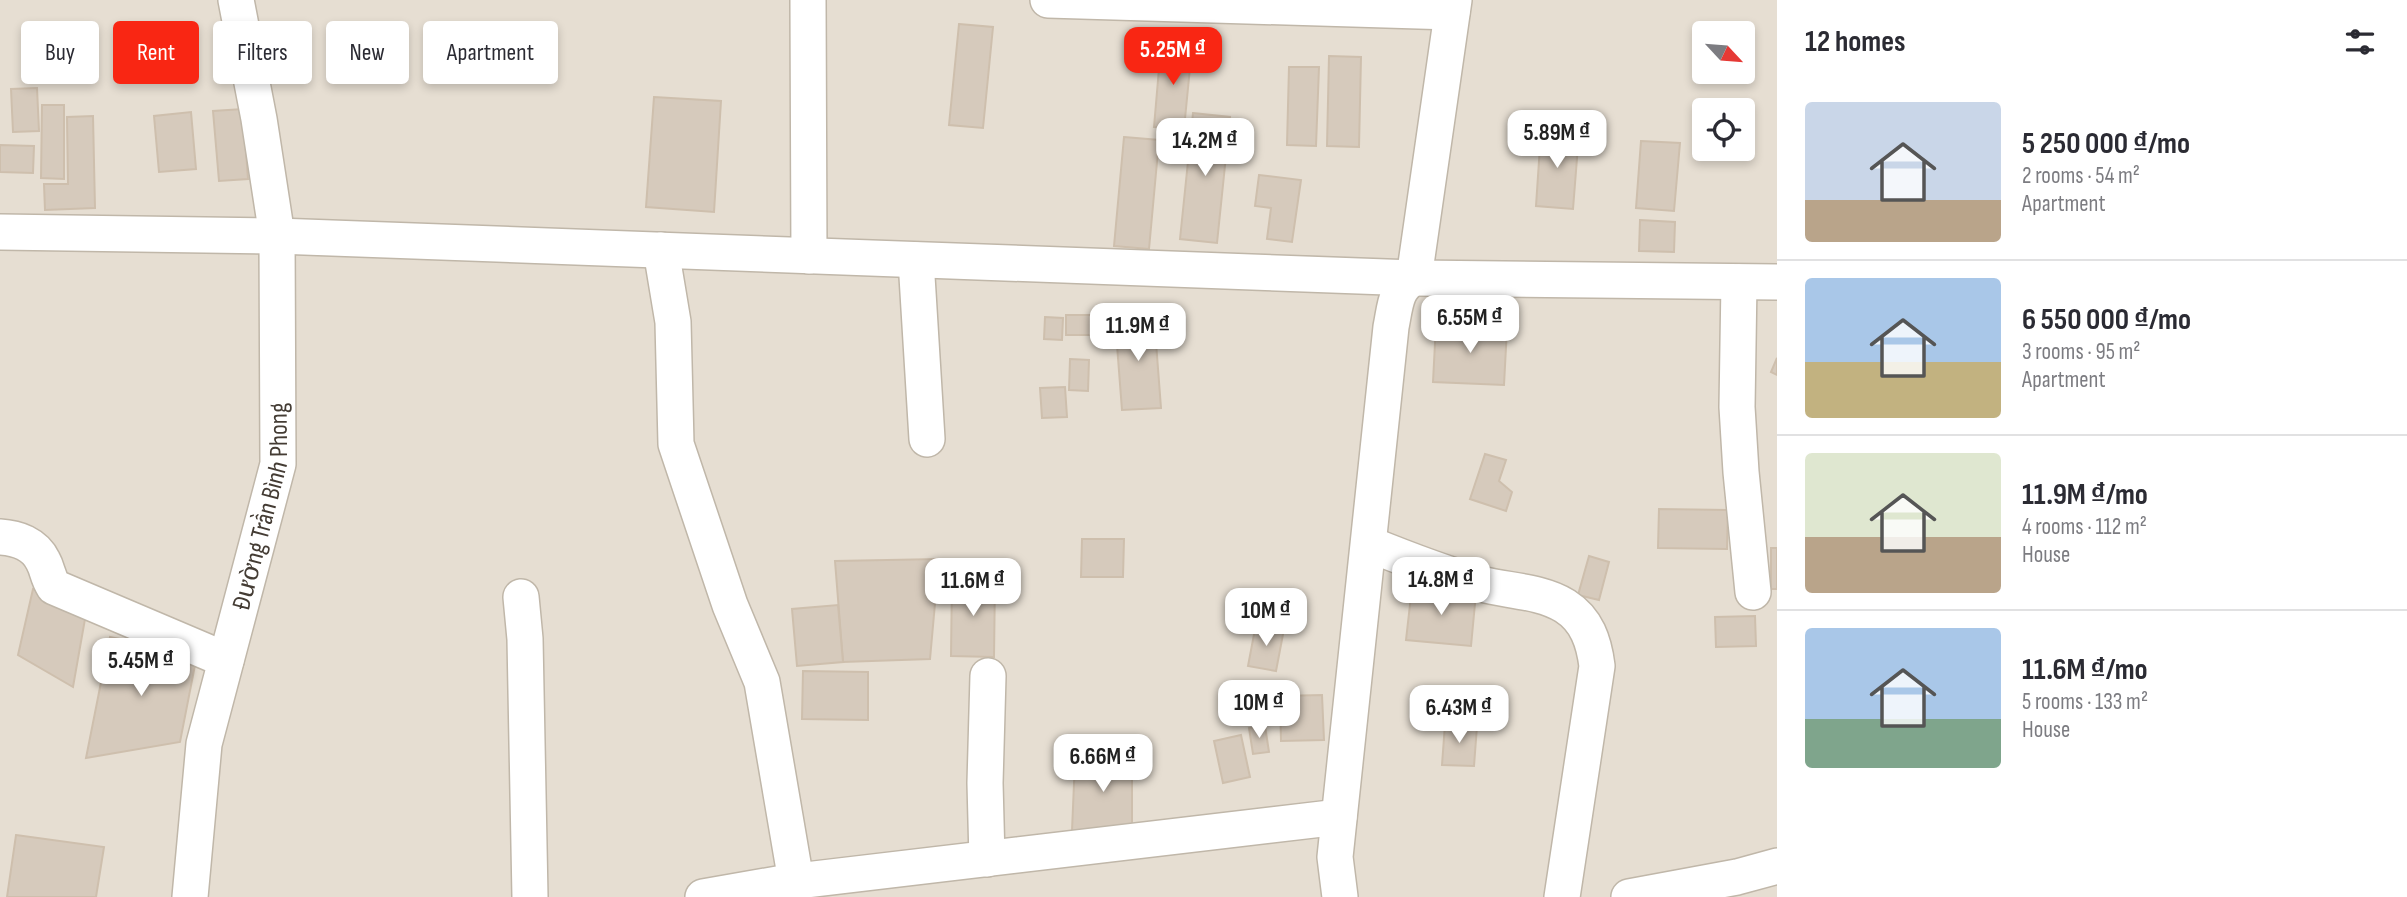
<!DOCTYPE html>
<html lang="en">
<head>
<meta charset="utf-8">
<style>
	body { margin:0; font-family:"Sofia Sans Condensed",sans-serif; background:#f2f2f3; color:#2b2b33; height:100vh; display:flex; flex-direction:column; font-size:26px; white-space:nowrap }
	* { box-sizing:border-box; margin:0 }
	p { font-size:23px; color:#7c7c81 }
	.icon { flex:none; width:38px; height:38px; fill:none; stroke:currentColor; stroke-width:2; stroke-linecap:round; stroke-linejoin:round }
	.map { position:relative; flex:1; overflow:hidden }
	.panel { display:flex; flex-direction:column; background:#fff; width:630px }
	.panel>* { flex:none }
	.hud { position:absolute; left:21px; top:21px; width:665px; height:63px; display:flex; gap:14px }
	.needle { width:46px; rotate:116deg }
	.controls { position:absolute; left:1692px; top:21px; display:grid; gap:14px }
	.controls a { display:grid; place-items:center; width:63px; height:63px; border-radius:7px; background:#fff; box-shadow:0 4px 10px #0003; font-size:35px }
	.price { position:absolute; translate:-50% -60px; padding:0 16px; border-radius:14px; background:#fff; color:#222; font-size:23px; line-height:46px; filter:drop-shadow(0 2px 4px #0008) }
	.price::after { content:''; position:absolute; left:50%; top:42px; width:21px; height:16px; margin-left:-10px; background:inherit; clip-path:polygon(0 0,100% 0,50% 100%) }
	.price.selected { background:#f92613; color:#fff }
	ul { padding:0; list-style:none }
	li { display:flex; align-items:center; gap:21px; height:175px; padding:0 28px }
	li+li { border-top:2px solid #e1e1e2 }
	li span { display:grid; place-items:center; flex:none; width:196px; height:140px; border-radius:7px; color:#555 }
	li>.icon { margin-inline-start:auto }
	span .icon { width:84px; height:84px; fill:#fffc; stroke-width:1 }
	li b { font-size:30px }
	h2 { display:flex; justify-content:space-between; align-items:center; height:84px; padding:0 28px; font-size:30px }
	.tag { padding:0 24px; border-radius:7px; background:#fff; box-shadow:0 4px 10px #0003; font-size:24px; line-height:63px }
	.tag.selected { background:#f92613; color:#fff }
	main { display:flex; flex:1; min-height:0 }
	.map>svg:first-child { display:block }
</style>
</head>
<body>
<main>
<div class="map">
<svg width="1777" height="897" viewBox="0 0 1777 897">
	<rect width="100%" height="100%" fill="#f2ede4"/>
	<!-- residential -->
	<path fill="#e6ded2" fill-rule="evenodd" d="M 0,0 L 1777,0 L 1777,897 L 0,897 ZM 1704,33 L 1743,33 L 1743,72 L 1704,72 ZM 1704,110 L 1743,110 L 1743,149 L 1704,149 Z"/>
	<!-- building -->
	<g fill="#d6cabc" stroke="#cebfad" stroke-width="2">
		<path d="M 959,24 L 993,27 L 983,128 L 949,125 Z"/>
		<path d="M 1161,45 L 1192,47 L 1184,129 L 1154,127 Z"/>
		<path d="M 1329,56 L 1361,57 L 1359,147 L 1327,146 Z"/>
		<path d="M 1289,67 L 1319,67 L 1316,146 L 1287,145 Z"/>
		<path d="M 37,88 L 39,131 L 13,132 L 11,89 Z"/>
		<path d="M 654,97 L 721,101 L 714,212 L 646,207 Z"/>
		<path d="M 42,105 L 64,105 L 64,179 L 41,178 Z"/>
		<path d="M 243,109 L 248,179 L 219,181 L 213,111 Z"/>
		<path d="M 191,112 L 196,169 L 159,172 L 154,116 Z"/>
		<path d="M 1193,113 L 1230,117 L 1217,243 L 1180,239 Z"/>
		<path d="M 93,116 L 95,208 L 45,210 L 44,184 L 68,184 L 67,117 Z"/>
		<path d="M 1541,131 L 1579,133 L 1573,209 L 1536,206 Z"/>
		<path d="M 1124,137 L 1159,140 L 1149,249 L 1114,246 Z"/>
		<path d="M 1641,141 L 1680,143 L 1674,211 L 1636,208 Z"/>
		<path d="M 0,145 L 34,146 L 33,173 L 0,172 Z"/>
		<path d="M 1259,175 L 1301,180 L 1292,242 L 1267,239 L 1271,208 L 1255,206 Z"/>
		<path d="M 1640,220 L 1675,222 L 1674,252 L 1639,251 Z"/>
		<rect x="1066" y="315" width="29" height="20"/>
		<path d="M 1154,316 L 1161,408 L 1122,410 L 1115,319 Z"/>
		<path d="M 1045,317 L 1063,318 L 1062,340 L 1044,339 Z"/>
		<path d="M 1436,324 L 1507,328 L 1504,385 L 1433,382 Z"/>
		<path d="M 1777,358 L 1777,375 L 1771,372 Z"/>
		<path d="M 1070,359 L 1089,360 L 1088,391 L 1069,390 Z"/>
		<path d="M 1065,387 L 1067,417 L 1042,418 L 1040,388 Z"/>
		<path d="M 1485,454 L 1506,460 L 1499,481 L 1512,492 L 1506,511 L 1470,499 Z"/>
		<path d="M 1659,509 L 1728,510 L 1727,549 L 1658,548 Z"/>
		<path d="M 1082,539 L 1124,539 L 1123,577 L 1081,577 Z"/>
		<rect x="1771" y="548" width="6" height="41"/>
		<path d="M 1589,556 L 1609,562 L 1599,600 L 1578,595 Z"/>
		<path d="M 939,559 L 930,659 L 843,662 L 835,561 Z"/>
		<path d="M 952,579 L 995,579 L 994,657 L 951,656 Z"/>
		<path d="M 1412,587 L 1476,593 L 1471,646 L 1406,640 Z"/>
		<path d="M 33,589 L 85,619 L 73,687 L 18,655 Z"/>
		<path d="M 838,605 L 843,662 L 797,666 L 792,609 Z"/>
		<path d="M 1755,616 L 1756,646 L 1716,647 L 1715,617 Z"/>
		<path d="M 1256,624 L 1284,629 L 1276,671 L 1248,666 Z"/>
		<path d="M 110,637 L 197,655 L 180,742 L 86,758 Z"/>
		<path d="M 803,671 L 868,672 L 868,720 L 802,719 Z"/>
		<path d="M 1322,695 L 1324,740 L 1281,741 L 1280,696 Z"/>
		<path d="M 1445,724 L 1477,726 L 1474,766 L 1442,765 Z"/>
		<path d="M 1265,726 L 1269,752 L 1253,754 L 1249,728 Z"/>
		<path d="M 1241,735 L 1250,777 L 1223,783 L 1214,741 Z"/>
		<path d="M 1132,756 L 1132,829 L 1072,831 L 1075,760 Z"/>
		<path d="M 16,835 L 104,847 L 96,897 L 7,897 Z"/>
	</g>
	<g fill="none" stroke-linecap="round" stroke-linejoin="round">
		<!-- street casing -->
		<g stroke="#c0b7a9" stroke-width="38">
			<g id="street">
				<path d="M 808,0 L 809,256"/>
				<path d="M 1048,0 L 1452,12"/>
				<path d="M 0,232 L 277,236 L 1414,278 L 1777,282"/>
				<path d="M 661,250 L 673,322 L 676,444 L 730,605 L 762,682 L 796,881"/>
				<path d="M 916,260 L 927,439"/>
				<path d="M 1739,282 L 1737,407 L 1741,472 L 1753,592"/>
				<path d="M 0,537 C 17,538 35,544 43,561 C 48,570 47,576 54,587 L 226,660"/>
				<path d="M 1369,544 C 1406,559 1442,573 1481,584 C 1508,591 1541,591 1565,606 C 1587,620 1594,642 1597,666 L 1562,897"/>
				<path d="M 521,597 L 525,639 L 530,897"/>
				<path d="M 987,859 L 985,783 L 988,676"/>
				<path id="s1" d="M 190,897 L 204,744 L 278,464 L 277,236 L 259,119 L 236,0"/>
				<path d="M 703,897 L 789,882 L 1339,817"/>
				<path d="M 1340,897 L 1335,857 L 1391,327 C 1395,308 1395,287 1414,278 L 1454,0"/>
				<path d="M 1629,897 L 1737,877 L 1777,866"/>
			</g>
		</g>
		<!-- street -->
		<use href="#street" stroke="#fff" stroke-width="35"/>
	</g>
	<g text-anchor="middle" stroke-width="5" stroke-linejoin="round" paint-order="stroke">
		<!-- street labels -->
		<g font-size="26" fill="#443c34" stroke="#fff">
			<text dy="9" stroke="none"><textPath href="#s1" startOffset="399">Đường Trần Bình Phong</textPath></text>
		</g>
	</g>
</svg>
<div class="controls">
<a><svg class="needle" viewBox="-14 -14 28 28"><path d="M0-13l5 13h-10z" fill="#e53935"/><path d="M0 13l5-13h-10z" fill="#7c7c81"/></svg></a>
<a><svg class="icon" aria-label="locate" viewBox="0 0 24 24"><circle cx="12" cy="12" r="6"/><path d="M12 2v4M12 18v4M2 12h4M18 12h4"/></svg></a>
</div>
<b class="price selected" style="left:1173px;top:87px">5.25M ₫</b>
<b class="price" style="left:1557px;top:170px">5.89M ₫</b>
<b class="price" style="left:1205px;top:178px">14.2M ₫</b>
<b class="price" style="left:1470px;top:355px">6.55M ₫</b>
<b class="price" style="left:1138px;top:363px">11.9M ₫</b>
<b class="price" style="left:1441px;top:617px">14.8M ₫</b>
<b class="price" style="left:973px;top:618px">11.6M ₫</b>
<b class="price" style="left:1266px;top:648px">10M ₫</b>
<b class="price" style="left:141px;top:698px">5.45M ₫</b>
<b class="price" style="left:1259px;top:740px">10M ₫</b>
<b class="price" style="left:1459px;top:745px">6.43M ₫</b>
<b class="price" style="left:1103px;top:794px">6.66M ₫</b>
<div class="hud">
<a class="tag">Buy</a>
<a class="tag selected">Rent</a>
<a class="tag">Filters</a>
<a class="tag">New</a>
<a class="tag">Apartment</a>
</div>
</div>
<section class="panel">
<h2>12 homes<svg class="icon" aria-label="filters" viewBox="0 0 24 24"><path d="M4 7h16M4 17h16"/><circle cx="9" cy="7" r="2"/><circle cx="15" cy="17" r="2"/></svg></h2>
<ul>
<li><span style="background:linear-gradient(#c9d6e8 70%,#b9a48a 0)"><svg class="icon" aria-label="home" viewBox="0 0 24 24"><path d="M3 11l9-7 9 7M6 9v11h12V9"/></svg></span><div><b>5 250 000 ₫/mo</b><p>2 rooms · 54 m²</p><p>Apartment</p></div></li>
<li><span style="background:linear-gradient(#a9c7e8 60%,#c2b280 0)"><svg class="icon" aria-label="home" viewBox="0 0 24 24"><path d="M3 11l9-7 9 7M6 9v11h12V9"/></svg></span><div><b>6 550 000 ₫/mo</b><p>3 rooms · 95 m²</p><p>Apartment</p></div></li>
<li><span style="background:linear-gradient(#dfe7d0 60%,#b9a48a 0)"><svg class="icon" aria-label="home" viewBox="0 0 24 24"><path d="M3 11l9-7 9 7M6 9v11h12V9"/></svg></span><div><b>11.9M ₫/mo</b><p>4 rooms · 112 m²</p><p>House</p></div></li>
<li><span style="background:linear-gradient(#a9c7e8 65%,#7fa58c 0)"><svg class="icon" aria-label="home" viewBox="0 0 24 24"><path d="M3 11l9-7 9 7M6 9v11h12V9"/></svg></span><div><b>11.6M ₫/mo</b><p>5 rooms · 133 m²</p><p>House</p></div></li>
</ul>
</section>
</main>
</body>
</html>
